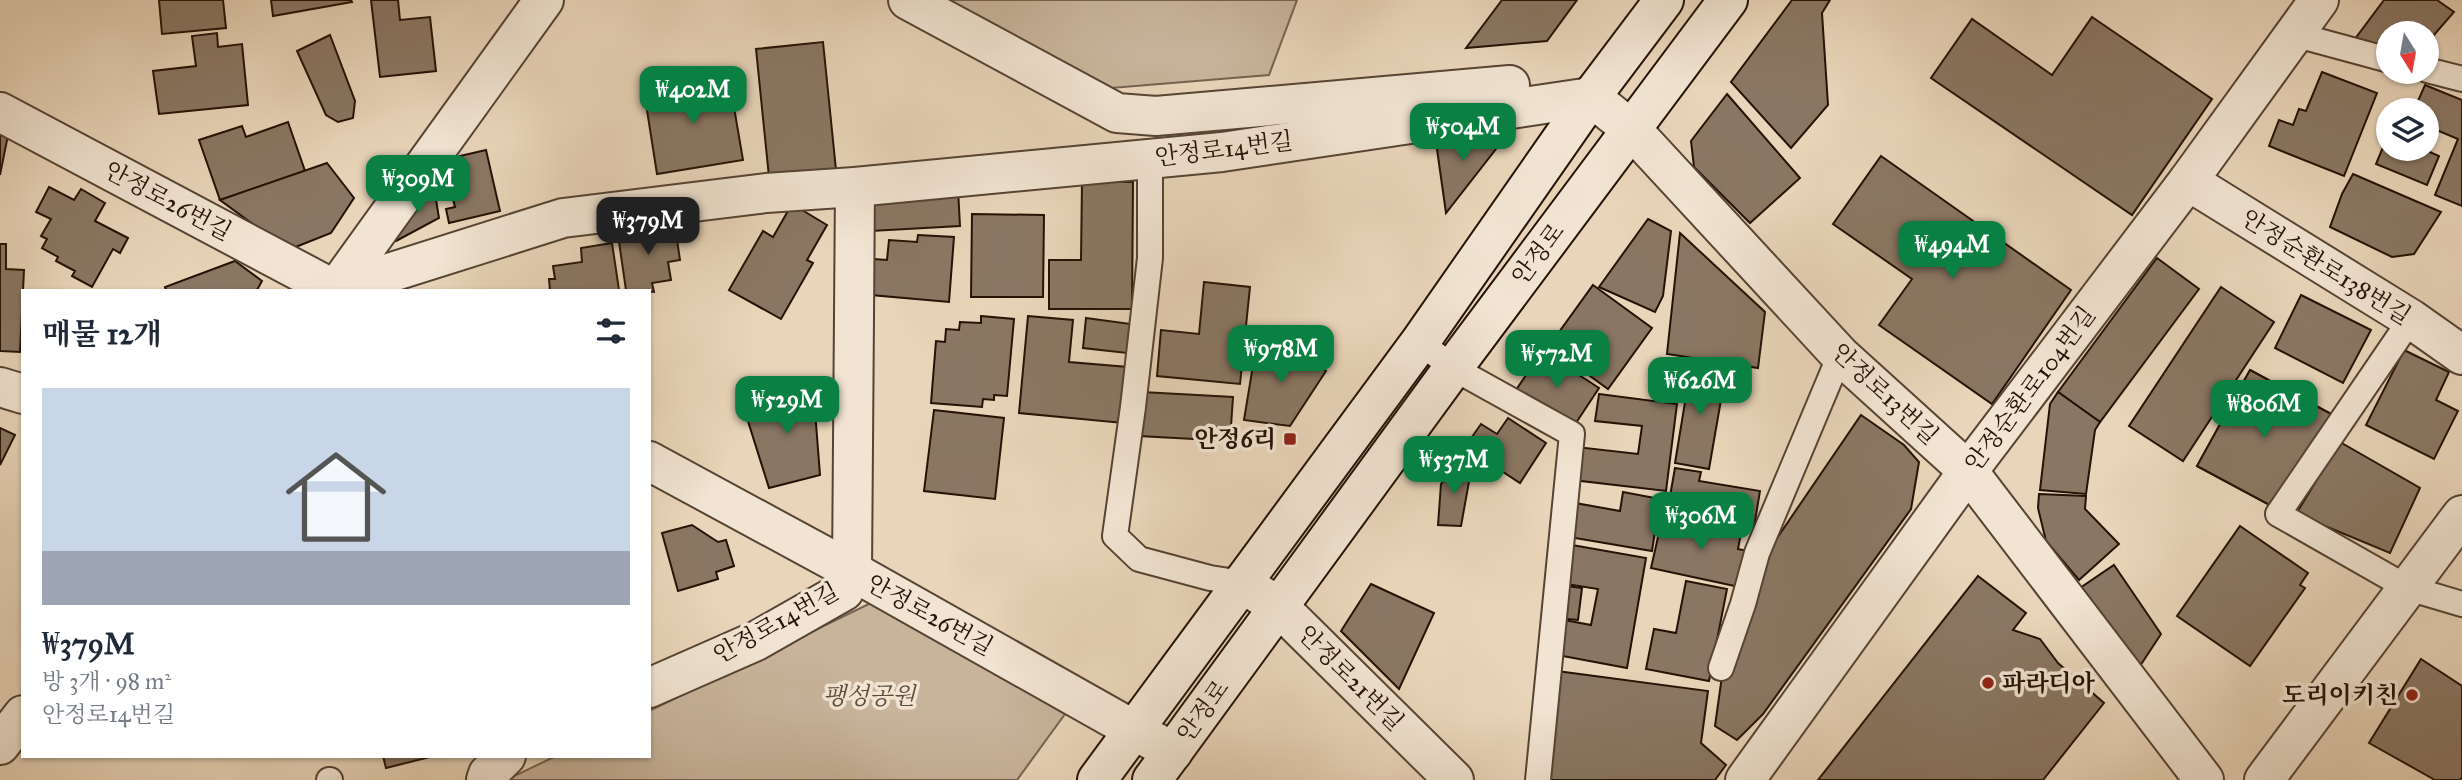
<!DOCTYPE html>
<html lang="ko">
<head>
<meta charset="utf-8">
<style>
	body { margin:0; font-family:"IM FELL Great Primer","Noto Serif KR",serif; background:#f6f6f7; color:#1f2937; height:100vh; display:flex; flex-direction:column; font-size:26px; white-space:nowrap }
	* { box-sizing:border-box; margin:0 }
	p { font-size:23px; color:#747a83 }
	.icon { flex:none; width:38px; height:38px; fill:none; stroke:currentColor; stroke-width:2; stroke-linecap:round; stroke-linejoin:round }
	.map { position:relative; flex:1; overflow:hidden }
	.panel { position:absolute; left:21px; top:289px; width:630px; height:469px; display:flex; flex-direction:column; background:#fff; border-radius:0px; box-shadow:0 2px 5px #0004 }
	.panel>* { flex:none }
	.needle { width:46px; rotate:169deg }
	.tools { position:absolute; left:2376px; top:21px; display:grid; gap:14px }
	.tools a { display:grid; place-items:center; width:63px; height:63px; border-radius:50%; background:#fff; box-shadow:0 2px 5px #0004; font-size:35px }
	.price { position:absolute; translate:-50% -60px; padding:0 16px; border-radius:14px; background:#0b8043; color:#fff; font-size:23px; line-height:46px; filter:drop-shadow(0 2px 4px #0008) }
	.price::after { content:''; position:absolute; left:50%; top:42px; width:21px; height:16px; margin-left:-10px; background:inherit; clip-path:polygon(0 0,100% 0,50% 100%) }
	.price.current { background:#222; color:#fff }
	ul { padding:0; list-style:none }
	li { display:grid; align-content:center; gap:14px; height:371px; padding:0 21px }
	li+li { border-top:2px solid #e0e1e3 }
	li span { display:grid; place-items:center; height:217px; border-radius:0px; color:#555 }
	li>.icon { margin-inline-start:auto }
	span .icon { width:126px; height:126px; fill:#fffc; stroke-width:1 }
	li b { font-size:30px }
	h2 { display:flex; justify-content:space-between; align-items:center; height:84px; padding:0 21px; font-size:30px }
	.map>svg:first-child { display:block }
</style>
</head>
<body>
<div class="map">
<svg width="2462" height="780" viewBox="0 0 2462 780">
	<rect width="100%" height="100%" fill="#e9d5b9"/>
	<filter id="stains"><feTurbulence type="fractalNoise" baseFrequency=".00286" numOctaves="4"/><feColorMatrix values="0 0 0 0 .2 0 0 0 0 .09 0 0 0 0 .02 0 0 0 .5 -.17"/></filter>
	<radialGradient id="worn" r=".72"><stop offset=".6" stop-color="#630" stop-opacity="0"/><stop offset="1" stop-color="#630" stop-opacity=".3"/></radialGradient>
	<!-- green -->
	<g fill="#c8b49b" stroke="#766350" stroke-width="2">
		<path d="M 941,0 L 1297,0 L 1269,75 L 1111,88 Z"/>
		<path d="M 875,601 L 1065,714 L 1017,780 L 506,780 L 556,756 L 649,756 L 649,711 Z"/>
	</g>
	<!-- building -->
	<g fill="#8a7763" stroke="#241206" stroke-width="2" fill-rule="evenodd">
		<path d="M 159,0 L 223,0 L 226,28 L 162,34 Z"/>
		<path d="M 271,0 L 351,0 L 352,2 L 273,16 Z"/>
		<path d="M 371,0 L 398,0 L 400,20 L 430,17 L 436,71 L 380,77 Z"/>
		<path d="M 1502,0 L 1577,0 L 1547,41 L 1466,48 Z"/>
		<path d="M 1792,0 L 1830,0 L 1822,13 L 1828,105 L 1791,148 L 1731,82 Z"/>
		<path d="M 2384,0 L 2437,0 L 2454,12 L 2427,43 L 2427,33 L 2389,33 L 2389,53 L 2352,43 Z"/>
		<path d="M 2092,17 L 2212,99 L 2132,215 L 1931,78 L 1972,19 L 2052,75 Z"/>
		<path d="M 217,33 L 218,47 L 242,44 L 248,105 L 159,114 L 153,71 L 196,66 L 192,36 Z"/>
		<path d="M 330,35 L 355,101 L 353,118 L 338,122 L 326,115 L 297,51 Z"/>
		<path d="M 823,42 L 836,170 L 769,177 L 756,49 Z"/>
		<path d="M 2322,72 L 2377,93 L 2344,176 L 2269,146 L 2279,120 L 2293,125 L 2299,109 L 2306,111 Z"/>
		<path d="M 729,78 L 743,160 L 657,174 L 644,91 Z"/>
		<path d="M 2425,85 L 2462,100 L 2462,206 L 2435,195 L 2458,139 L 2427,126 L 2427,110 L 2414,110 Z"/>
		<path d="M 1727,94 L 1800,178 L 1750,223 L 1694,167 L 1691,141 Z"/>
		<path d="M 288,122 L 305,171 L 220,200 L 199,140 L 242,126 L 246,137 Z"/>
		<path d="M 0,134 L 8,135 L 0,175 Z"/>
		<path d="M 1496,135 L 1503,140 L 1446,213 L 1436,142 Z"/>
		<path d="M 2388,135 L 2389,149 L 2423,149 L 2439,156 L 2427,185 L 2376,164 Z"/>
		<path d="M 486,150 L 500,211 L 449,223 L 446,209 L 455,207 L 448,181 L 465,178 L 460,156 Z"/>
		<path d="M 1881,156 L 2071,290 L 1992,404 L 1879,325 L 1912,279 L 1833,224 Z"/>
		<path d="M 327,163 L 354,198 L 331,233 L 288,250 L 220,200 Z"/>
		<path d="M 2353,174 L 2441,212 L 2414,254 L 2392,257 L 2330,227 L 2342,194 Z"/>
		<path d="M 433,181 L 439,218 L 396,241 L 389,236 Z"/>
		<path d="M 1082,181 L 1133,182 L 1132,309 L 1049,309 L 1049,260 L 1081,260 Z"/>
		<path d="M 49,187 L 74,200 L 81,189 L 105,203 L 95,221 L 128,238 L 120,253 L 113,249 L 92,287 L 72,276 L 75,271 L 56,261 L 58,257 L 42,248 L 47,239 L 41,236 L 51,219 L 36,212 Z"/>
		<path d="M 958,189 L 960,226 L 871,231 L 868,194 Z"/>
		<path d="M 792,204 L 827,225 L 807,260 L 813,263 L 781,319 L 729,290 L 763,231 L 773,237 Z"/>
		<path d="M 972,214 L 1044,215 L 1043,297 L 971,297 Z"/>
		<path d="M 1648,219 L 1671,231 L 1663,296 L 1655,312 L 1599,287 Z"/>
		<path d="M 675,226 L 680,260 L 668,262 L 671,280 L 652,283 L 654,292 L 626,290 L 618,235 Z"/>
		<path d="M 1680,233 L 1765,312 L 1758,368 L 1667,354 Z"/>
		<path d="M 918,235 L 954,237 L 949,302 L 871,295 L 874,259 L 887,260 L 889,240 L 917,242 Z"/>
		<path d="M 612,243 L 619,290 L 550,290 L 549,279 L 555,279 L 553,266 L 582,262 L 581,248 Z"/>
		<path d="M 0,244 L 6,244 L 6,269 L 24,270 L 20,352 L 0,351 Z"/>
		<path d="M 2157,258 L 2199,289 L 2100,422 L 2058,392 Z"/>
		<path d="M 235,261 L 262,281 L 257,290 L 166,290 L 165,287 Z"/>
		<path d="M 1204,282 L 1250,287 L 1240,384 L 1157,376 L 1161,330 L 1199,334 Z"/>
		<path d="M 1593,285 L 1652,328 L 1608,389 L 1549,346 Z"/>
		<path d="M 2221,287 L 2274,322 L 2183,461 L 2129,426 Z"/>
		<path d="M 2301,295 L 2371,330 L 2343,383 L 2275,348 Z"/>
		<path d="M 981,316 L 1014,319 L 1007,396 L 994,395 L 994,400 L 983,399 L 982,407 L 931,403 L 936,341 L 945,342 L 946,329 L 959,330 L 960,322 L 981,323 Z"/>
		<path d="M 1028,316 L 1073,320 L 1069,362 L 1128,367 L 1123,423 L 1019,413 Z"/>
		<path d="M 1086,318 L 1131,324 L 1127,353 L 1083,348 Z"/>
		<path d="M 1256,347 L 1303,352 L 1326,371 L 1290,426 L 1244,420 Z"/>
		<path d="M 2404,350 L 2449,372 L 2436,400 L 2458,411 L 2434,459 L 2366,425 Z"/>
		<path d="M 1542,351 L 1599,388 L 1572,429 L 1514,393 Z"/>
		<path d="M 1691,366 L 1726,371 L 1709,469 L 1675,463 Z"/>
		<path d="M 2250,370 L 2331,414 L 2279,510 L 2197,466 ZM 2277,425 L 2301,438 L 2286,465 L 2262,452 Z"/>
		<path d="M 2250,370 L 2331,414 L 2279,510 L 2197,466 Z"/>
		<path d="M 813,385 L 820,475 L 769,488 L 747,418 L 768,393 Z"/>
		<path d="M 1142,392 L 1233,397 L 1230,441 L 1139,436 Z"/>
		<path d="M 2058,392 L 2100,422 L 2095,430 L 2086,494 L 2040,490 L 2050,404 Z"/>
		<path d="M 1599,394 L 1677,404 L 1666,491 L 1573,480 L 1577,447 L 1638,454 L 1642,426 L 1595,421 Z"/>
		<path d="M 934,410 L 1004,418 L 995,499 L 924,491 Z"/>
		<path d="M 1861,415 L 1904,445 L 1919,462 L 1911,509 L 1763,714 L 1737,740 L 1715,726 L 1721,683 L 1760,563 Z"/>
		<path d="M 1508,418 L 1546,443 L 1520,483 L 1465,447 L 1481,424 L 1497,434 Z"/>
		<path d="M 0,428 L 15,435 L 0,465 Z"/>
		<path d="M 2340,442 L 2420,488 L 2390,553 L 2296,514 Z"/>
		<path d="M 1461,461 L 1472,465 L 1461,526 L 1438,525 L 1441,484 Z"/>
		<path d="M 1675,468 L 1701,472 L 1699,481 L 1760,491 L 1754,527 L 1667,513 Z"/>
		<path d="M 1623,492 L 1660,499 L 1652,551 L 1569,537 L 1575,503 L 1620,511 Z"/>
		<path d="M 2039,494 L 2086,496 L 2085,509 L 2119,544 L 2079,580 L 2046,541 L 2038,508 Z"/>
		<path d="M 1663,515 L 1741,533 L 1738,549 L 1752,552 L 1744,588 L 1651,568 Z"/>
		<path d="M 692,525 L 718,542 L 726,540 L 734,566 L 716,572 L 718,579 L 678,591 L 662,533 Z"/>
		<path d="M 2240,526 L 2308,573 L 2300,585 L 2305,588 L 2250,666 L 2177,616 Z"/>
		<path d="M 1572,545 L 1646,558 L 1627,668 L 1552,654 L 1559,619 L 1591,625 L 1598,589 L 1566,584 Z"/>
		<path d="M 2114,565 L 2161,634 L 2138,669 L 2080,588 Z"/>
		<path d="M 1978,576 L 2026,613 L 2013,630 L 2040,639 L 2058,663 L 2104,703 L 2043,780 L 1818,780 Z"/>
		<path d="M 1686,581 L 1727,589 L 1709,681 L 1646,669 L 1654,629 L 1676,633 Z"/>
		<path d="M 1371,584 L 1434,613 L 1399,689 L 1341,631 Z"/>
		<path d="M 1559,585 L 1582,588 L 1578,620 L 1556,618 Z"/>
		<path d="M 2421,659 L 2462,686 L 2462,777 L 2460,780 L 2435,780 L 2369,743 Z"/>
		<path d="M 1557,671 L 1708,691 L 1701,743 L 1726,765 L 1715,780 L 1544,780 Z"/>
		<path d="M 383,756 L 434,756 L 386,768 Z"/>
	</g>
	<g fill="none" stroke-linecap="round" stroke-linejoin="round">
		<!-- service casing -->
		<g stroke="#554333" stroke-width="28">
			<g id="service">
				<path d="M 2293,34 L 2389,60"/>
				<path d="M 2427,70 L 2462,79"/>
				<path d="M 1150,159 L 1150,258 L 1133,407 L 1115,536 L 1139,559 L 1210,578 L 1242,583"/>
				<path d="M 2411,319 L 2278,514 L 2408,588 L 2462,604"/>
				<path d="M 1420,342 L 1453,368 L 1572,434 L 1538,780"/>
				<path d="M 1721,668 L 1743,604 L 1757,553 L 1840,355"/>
				<path d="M 329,780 L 330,780"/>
			</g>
		</g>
		<!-- minor casing -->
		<g stroke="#554333" stroke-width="42">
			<g id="minor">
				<path d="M 908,0 L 1117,113 L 1156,116 L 1510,85"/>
				<path d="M 0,112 L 335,290"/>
				<path d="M 2188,181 L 2411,319 L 2462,355"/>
				<path d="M 335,290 L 563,218 L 766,193 L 855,187 L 1222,152 L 1591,97 L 1632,130 L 1840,355 L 1968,471 L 2204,780"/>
				<path d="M 0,387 L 23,394"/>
				<path d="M 649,461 L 852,571 L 1173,752"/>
				<path d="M 1242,583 L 1279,607 L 1454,780"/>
				<path d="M 649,688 L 756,641 L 844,591 L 852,571 L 855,187"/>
				<path d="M 486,780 L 488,774 L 506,756"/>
				<path d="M 1745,780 L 1968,471 L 2188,181 L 2319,0"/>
				<path d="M 2264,780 L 2462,515"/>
			</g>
		</g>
		<!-- tertiary casing -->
		<g stroke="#554333" stroke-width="42">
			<g id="tertiary">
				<path d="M 335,290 L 544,0"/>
				<path d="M 0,745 L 23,715"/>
			</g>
		</g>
		<!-- secondary casing -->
		<g stroke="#241206" stroke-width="42">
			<g id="secondary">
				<path d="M 1097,780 L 1420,342 L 1591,97 L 1664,0"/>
				<path d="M 1152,780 L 1453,368 L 1728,0"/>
			</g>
		</g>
		<!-- service -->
		<use href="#service" stroke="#f1e4d2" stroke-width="24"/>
		<!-- minor -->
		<use href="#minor" stroke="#f1e4d2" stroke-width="38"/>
		<!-- tertiary -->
		<use href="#tertiary" stroke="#f1e4d2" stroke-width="38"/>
		<!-- secondary -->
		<use href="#secondary" stroke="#f1e4d2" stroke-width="38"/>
	</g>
	<!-- markers -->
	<g fill="#8f2418" stroke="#f1e4d2" stroke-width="2.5">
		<rect x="1283" y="432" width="14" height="14" rx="3.5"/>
		<circle cx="1988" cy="683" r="7"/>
		<circle cx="2412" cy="695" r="7"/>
	</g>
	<g text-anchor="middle" stroke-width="7" stroke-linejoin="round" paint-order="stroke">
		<!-- street labels -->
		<g font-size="24" fill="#241206" stroke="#f1e4d2">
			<text transform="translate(1224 149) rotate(-7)" y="8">안정로14번길</text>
			<text transform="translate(168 201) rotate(28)" y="8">안정로26번길</text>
			<text transform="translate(1538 254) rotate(-53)" y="8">안정로</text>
			<text transform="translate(2326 267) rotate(32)" y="8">안정순환로138번길</text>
			<text transform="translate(2030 389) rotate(-53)" y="8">안정순환로104번길</text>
			<text transform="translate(1885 394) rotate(43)" y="8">안정로13번길</text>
			<text transform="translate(930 615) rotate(29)" y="8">안정로26번길</text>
			<text transform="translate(776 623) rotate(-29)" y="8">안정로14번길</text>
			<text transform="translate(1351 678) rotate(45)" y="8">안정로21번길</text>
			<text transform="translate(1203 711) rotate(-54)" y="8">안정로</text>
		</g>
		<!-- poi labels -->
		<g font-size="24" font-weight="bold" fill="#241206" stroke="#f1e4d2" text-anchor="end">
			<text x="1276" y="447">안정6리</text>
			<text x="2002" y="691" text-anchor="start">파라디아</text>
			<text x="2398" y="703">도리이키친</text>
		</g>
		<!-- park labels -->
		<g font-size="24" font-style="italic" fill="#5d4b3a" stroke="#f1e4d2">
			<text x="869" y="704">팽성공원</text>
		</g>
	</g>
	<rect width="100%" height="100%" filter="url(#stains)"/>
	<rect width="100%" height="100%" fill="url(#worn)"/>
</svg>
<div class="tools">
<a><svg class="needle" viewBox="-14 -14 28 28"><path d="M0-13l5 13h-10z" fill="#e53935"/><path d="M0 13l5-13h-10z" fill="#747a83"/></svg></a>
<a><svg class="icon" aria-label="layers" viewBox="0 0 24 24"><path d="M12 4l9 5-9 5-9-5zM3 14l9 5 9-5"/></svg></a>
</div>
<b class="price" style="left:693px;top:126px">₩402M</b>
<b class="price" style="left:1463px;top:163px">₩504M</b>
<b class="price" style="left:418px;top:215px">₩309M</b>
<b class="price current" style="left:648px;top:257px">₩379M</b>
<b class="price" style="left:1952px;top:281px">₩494M</b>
<b class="price" style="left:1281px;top:385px">₩978M</b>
<b class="price" style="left:1557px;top:390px">₩572M</b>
<b class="price" style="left:1700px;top:417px">₩626M</b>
<b class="price" style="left:787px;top:436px">₩529M</b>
<b class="price" style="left:2264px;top:440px">₩806M</b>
<b class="price" style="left:1454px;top:496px">₩537M</b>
<b class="price" style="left:1701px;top:552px">₩306M</b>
<section class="panel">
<h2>매물 12개<svg class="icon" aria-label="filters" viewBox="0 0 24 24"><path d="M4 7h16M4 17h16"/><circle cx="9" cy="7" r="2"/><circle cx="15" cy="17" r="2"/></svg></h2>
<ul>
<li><span style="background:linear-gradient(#c9d6e8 75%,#9aa5b1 0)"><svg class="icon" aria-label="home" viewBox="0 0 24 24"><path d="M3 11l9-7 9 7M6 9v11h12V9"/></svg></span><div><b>₩379M</b><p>방 3개 · 98 m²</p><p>안정로14번길</p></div></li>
</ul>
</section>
</div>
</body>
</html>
